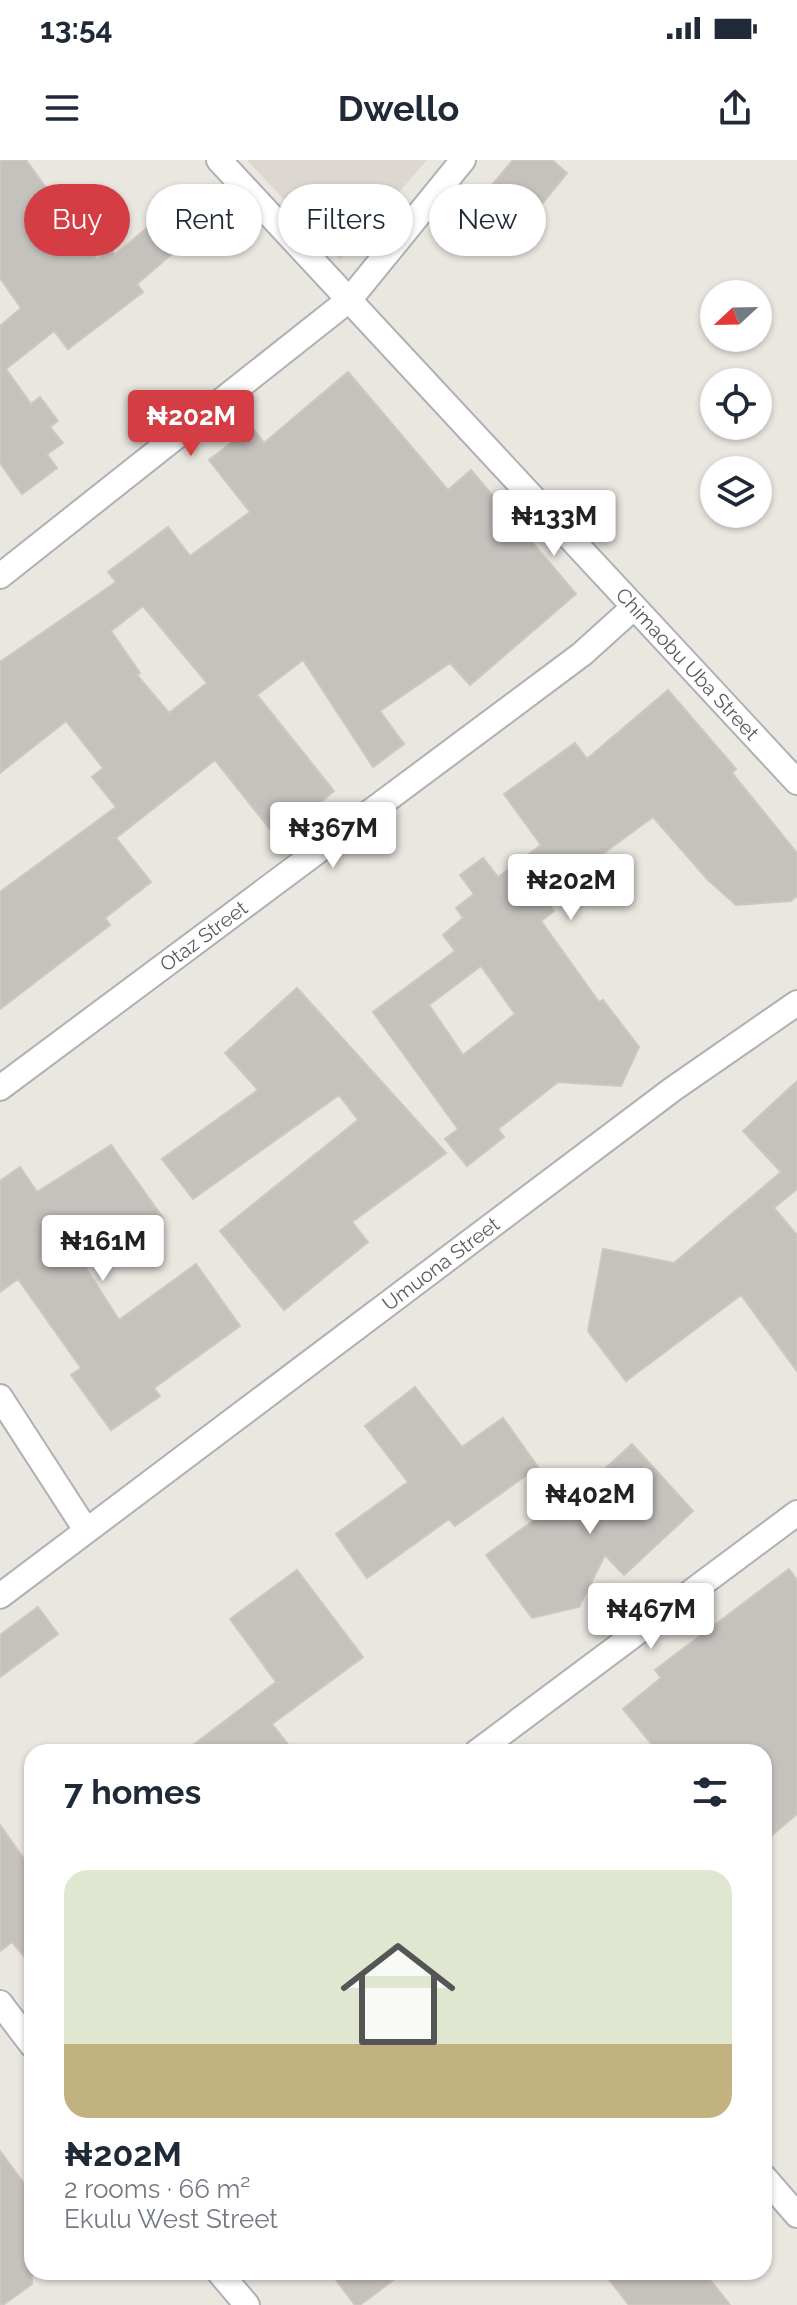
<!DOCTYPE html>
<html lang="en">
<head>
<meta charset="utf-8">
<style>
	body { margin:0; font-family:Raleway,sans-serif; background:#f6f6f7; color:#1f2937; height:100vh; display:flex; flex-direction:column; font-size:30px; white-space:nowrap }
	* { box-sizing:border-box; margin:0 }
	p { font-size:26px; color:#747a83 }
	.icon { flex:none; width:44px; height:44px; fill:none; stroke:currentColor; stroke-width:2; stroke-linecap:round; stroke-linejoin:round }
	.map { position:relative; flex:1; overflow:hidden }
	.panel { position:absolute; left:24px; top:1584px; width:748px; height:536px; display:flex; flex-direction:column; background:#fff; border-radius:24px; box-shadow:0 2px 6px #0004 }
	.panel>* { flex:none }
	.banner { position:absolute; left:24px; top:24px; width:750px; height:72px; display:flex; gap:16px }
	.needle { width:52px; rotate:248deg }
	.tools { position:absolute; left:700px; top:120px; display:grid; gap:16px }
	.tools a { display:grid; place-items:center; width:72px; height:72px; border-radius:50%; background:#fff; box-shadow:0 2px 6px #0004; font-size:40px }
	.price { position:absolute; translate:-50% -68px; padding:0 18px; border-radius:8px; background:#fff; color:#222; font-size:26px; line-height:52px; filter:drop-shadow(0 2px 4px #0008) }
	.price::after { content:''; position:absolute; left:50%; top:48px; width:24px; height:18px; margin-left:-12px; background:inherit; clip-path:polygon(0 0,100% 0,50% 100%) }
	.price.active { background:#d33d43; color:#fff }
	ul { padding:0; list-style:none }
	li { display:grid; align-content:center; gap:16px; height:424px; padding:0 40px }
	li span { display:grid; place-items:center; height:248px; border-radius:24px; color:#555 }
	li>.icon { margin-inline-start:auto }
	span .icon { width:144px; height:144px; fill:#fffc; stroke-width:1 }
	li b { font-size:34px }
	h2 { display:flex; justify-content:space-between; align-items:center; height:96px; padding:0 40px; font-size:34px }
	.tag { padding:0 28px; border-radius:36px; background:#fff; box-shadow:0 2px 6px #0004; font-size:28px; line-height:72px }
	.tag.active { background:#d33d43; color:#fff }
	.status { display:flex; justify-content:space-between; align-items:center; height:56px; padding:0 40px; background:#fff; direction:ltr }
	.status svg { height:22px; fill:currentColor }
	header { display:flex; justify-content:space-between; align-items:center; height:104px; padding:0 40px; background:#fff; font-size:36px; font-weight:700 }
	.map>svg:first-child { display:block }
</style>
</head>
<body>
<div class="status"><b>13:54</b><svg viewBox="0 0 49 12"><path d="M0 12V9h3v3zM5 12V6h3v6zM10 12V3h3v9zM15 12V0h3v12zM26 1h20v11H26zM47 4h2v5h-2z"/></svg></div>
<header><svg class="icon" aria-label="menu" viewBox="0 0 24 24"><path d="M4 6h16M4 12h16M4 18h16"/></svg>Dwello<svg class="icon" aria-label="share" viewBox="0 0 24 24"><path d="M12 15V3M7 8l5-5 5 5M5 13v7h14v-7"/></svg></header>
<div class="map">
<svg width="797" height="2145" viewBox="0 0 797 2145">
	<rect width="100%" height="100%" fill="#eae6e0"/>
	<!-- education -->
	<path fill="#dcd8d1" d="M 247,0 L 427,0 L 340,100 Z"/>
	<!-- building -->
	<g fill="#c5c1bd" stroke="#cec7bf" stroke-width="2" fill-rule="evenodd">
		<path d="M 0,0 L 26,0 L 97,99 L 111,89 L 115,95 L 194,28 L 217,55 L 137,124 L 143,132 L 68,189 L 54,171 L 6,209 L 31,244 L 40,237 L 58,261 L 50,267 L 63,283 L 47,294 L 57,308 L 22,334 L 0,303 L 0,166 L 21,148 L 0,118 Z"/>
		<path d="M 513,0 L 552,0 L 567,13 L 525,65 L 486,32 Z"/>
		<path d="M 348,212 L 448,330 L 471,310 L 576,434 L 470,525 L 450,503 L 380,551 L 404,584 L 373,607 L 303,500 L 257,535 L 334,631 L 277,678 L 215,600 L 116,678 L 151,722 L 105,758 L 110,765 L 0,849 L 0,732 L 116,647 L 92,617 L 103,608 L 66,561 L 0,613 L 0,502 L 116,422 L 108,412 L 168,367 L 190,396 L 250,352 L 209,300 L 252,267 L 264,283 ZM 143,446 L 207,523 L 169,553 L 137,515 L 140,513 L 111,471 Z"/>
		<path d="M 668,530 L 736,609 L 732,613 L 797,693 L 797,736 L 791,741 L 736,745 L 708,720 L 653,657 L 544,737 L 554,751 L 541,761 L 599,842 L 603,840 L 639,887 L 621,926 L 558,922 L 498,969 L 504,977 L 467,1006 L 445,979 L 458,969 L 373,852 L 455,791 L 443,775 L 463,758 L 456,748 L 474,734 L 460,715 L 483,698 L 498,717 L 541,685 L 504,634 L 575,583 L 587,599 ZM 481,806 L 515,854 L 463,895 L 429,845 Z"/>
		<path d="M 297,828 L 446,993 L 352,1062 L 368,1082 L 284,1150 L 220,1071 L 358,960 L 339,935 L 193,1039 L 162,999 L 258,930 L 225,893 Z"/>
		<path d="M 797,921 L 797,1029 L 774,1048 L 797,1075 L 797,1211 L 741,1135 L 626,1221 L 588,1171 L 603,1089 L 674,1103 L 781,1012 L 743,971 Z"/>
		<path d="M 111,985 L 163,1058 L 86,1108 L 119,1160 L 196,1104 L 240,1166 L 154,1228 L 160,1236 L 111,1270 L 71,1215 L 81,1208 L 18,1119 L 0,1132 L 0,1021 L 20,1007 L 37,1032 Z"/>
		<path d="M 415,1227 L 462,1287 L 503,1258 L 538,1307 L 455,1366 L 449,1359 L 367,1418 L 336,1374 L 408,1322 L 365,1266 Z"/>
		<path d="M 632,1284 L 693,1351 L 624,1415 L 605,1395 L 579,1447 L 532,1458 L 486,1395 L 551,1348 L 556,1354 Z"/>
		<path d="M 789,1409 L 797,1420 L 797,1654 L 764,1682 L 764,1592 L 658,1592 L 623,1549 L 661,1518 L 655,1510 Z"/>
		<path d="M 297,1410 L 363,1497 L 272,1564 L 294,1592 L 184,1592 L 276,1522 L 230,1459 Z"/>
		<path d="M 38,1447 L 58,1474 L 0,1517 L 0,1475 Z"/>
		<path d="M 0,1665 L 32,1710 L 32,1806 L 12,1782 L 0,1791 Z"/>
		<path d="M 0,1991 L 32,2034 L 32,2124 L 3,2145 L 0,2145 Z"/>
		<path d="M 330,2112 L 404,2112 L 360,2145 L 355,2145 Z"/>
		<path d="M 603,2112 L 704,2112 L 730,2145 L 629,2145 Z"/>
	</g>
	<g fill="none" stroke-linecap="round" stroke-linejoin="round">
		<!-- street casing -->
		<g stroke="#aeb1b4" stroke-width="28">
			<g id="street">
				<path id="s1" d="M 219,0 L 797,622"/>
				<path d="M 0,416 L 350,139 L 463,0"/>
				<path id="s2" d="M 0,928 L 582,494 L 633,448"/>
				<path d="M 0,1237 L 86,1370"/>
				<path id="s3" d="M 0,1436 L 673,929 L 797,843"/>
				<path d="M 477,1592 L 797,1353"/>
				<path d="M 0,1843 L 32,1885"/>
				<path d="M 764,2017 L 797,2055"/>
				<path d="M 219,2112 L 247,2145"/>
			</g>
		</g>
		<!-- street -->
		<use href="#street" stroke="#fff" stroke-width="24"/>
	</g>
	<g text-anchor="middle" stroke-width="8" stroke-linejoin="round" paint-order="stroke">
		<!-- street labels -->
		<g font-size="20" fill="#595c5f" stroke="#fff">
			<text dy="7" stroke="none"><textPath href="#s1" startOffset="688">Chimaobu Uba Street</textPath></text>
			<text dy="7" stroke="none"><textPath href="#s2" startOffset="254">Otaz Street</textPath></text>
			<text dy="7" stroke="none"><textPath href="#s3" startOffset="552">Umuona Street</textPath></text>
		</g>
	</g>
</svg>
<div class="tools">
<a><svg class="needle" viewBox="-14 -14 28 28"><path d="M0-13l5 13h-10z" fill="#e53935"/><path d="M0 13l5-13h-10z" fill="#747a83"/></svg></a>
<a><svg class="icon" aria-label="locate" viewBox="0 0 24 24"><circle cx="12" cy="12" r="6"/><path d="M12 2v4M12 18v4M2 12h4M18 12h4"/></svg></a>
<a><svg class="icon" aria-label="layers" viewBox="0 0 24 24"><path d="M12 4l9 5-9 5-9-5zM3 14l9 5 9-5"/></svg></a>
</div>
<b class="price active" style="left:191px;top:298px">₦202M</b>
<b class="price" style="left:554px;top:398px">₦133M</b>
<b class="price" style="left:333px;top:710px">₦367M</b>
<b class="price" style="left:571px;top:762px">₦202M</b>
<b class="price" style="left:103px;top:1123px">₦161M</b>
<b class="price" style="left:590px;top:1376px">₦402M</b>
<b class="price" style="left:651px;top:1491px">₦467M</b>
<div class="banner">
<a class="tag active">Buy</a>
<a class="tag">Rent</a>
<a class="tag">Filters</a>
<a class="tag">New</a>
</div>
<section class="panel">
<h2>7 homes<svg class="icon" aria-label="filters" viewBox="0 0 24 24"><path d="M4 7h16M4 17h16"/><circle cx="9" cy="7" r="2"/><circle cx="15" cy="17" r="2"/></svg></h2>
<ul>
<li><span style="background:linear-gradient(#dfe7d0 70%,#c2b280 0)"><svg class="icon" aria-label="home" viewBox="0 0 24 24"><path d="M3 11l9-7 9 7M6 9v11h12V9"/></svg></span><div><b>₦202M</b><p>2 rooms · 66 m²</p><p>Ekulu West Street</p></div></li>
</ul>
</section>
</div>
</body>
</html>
